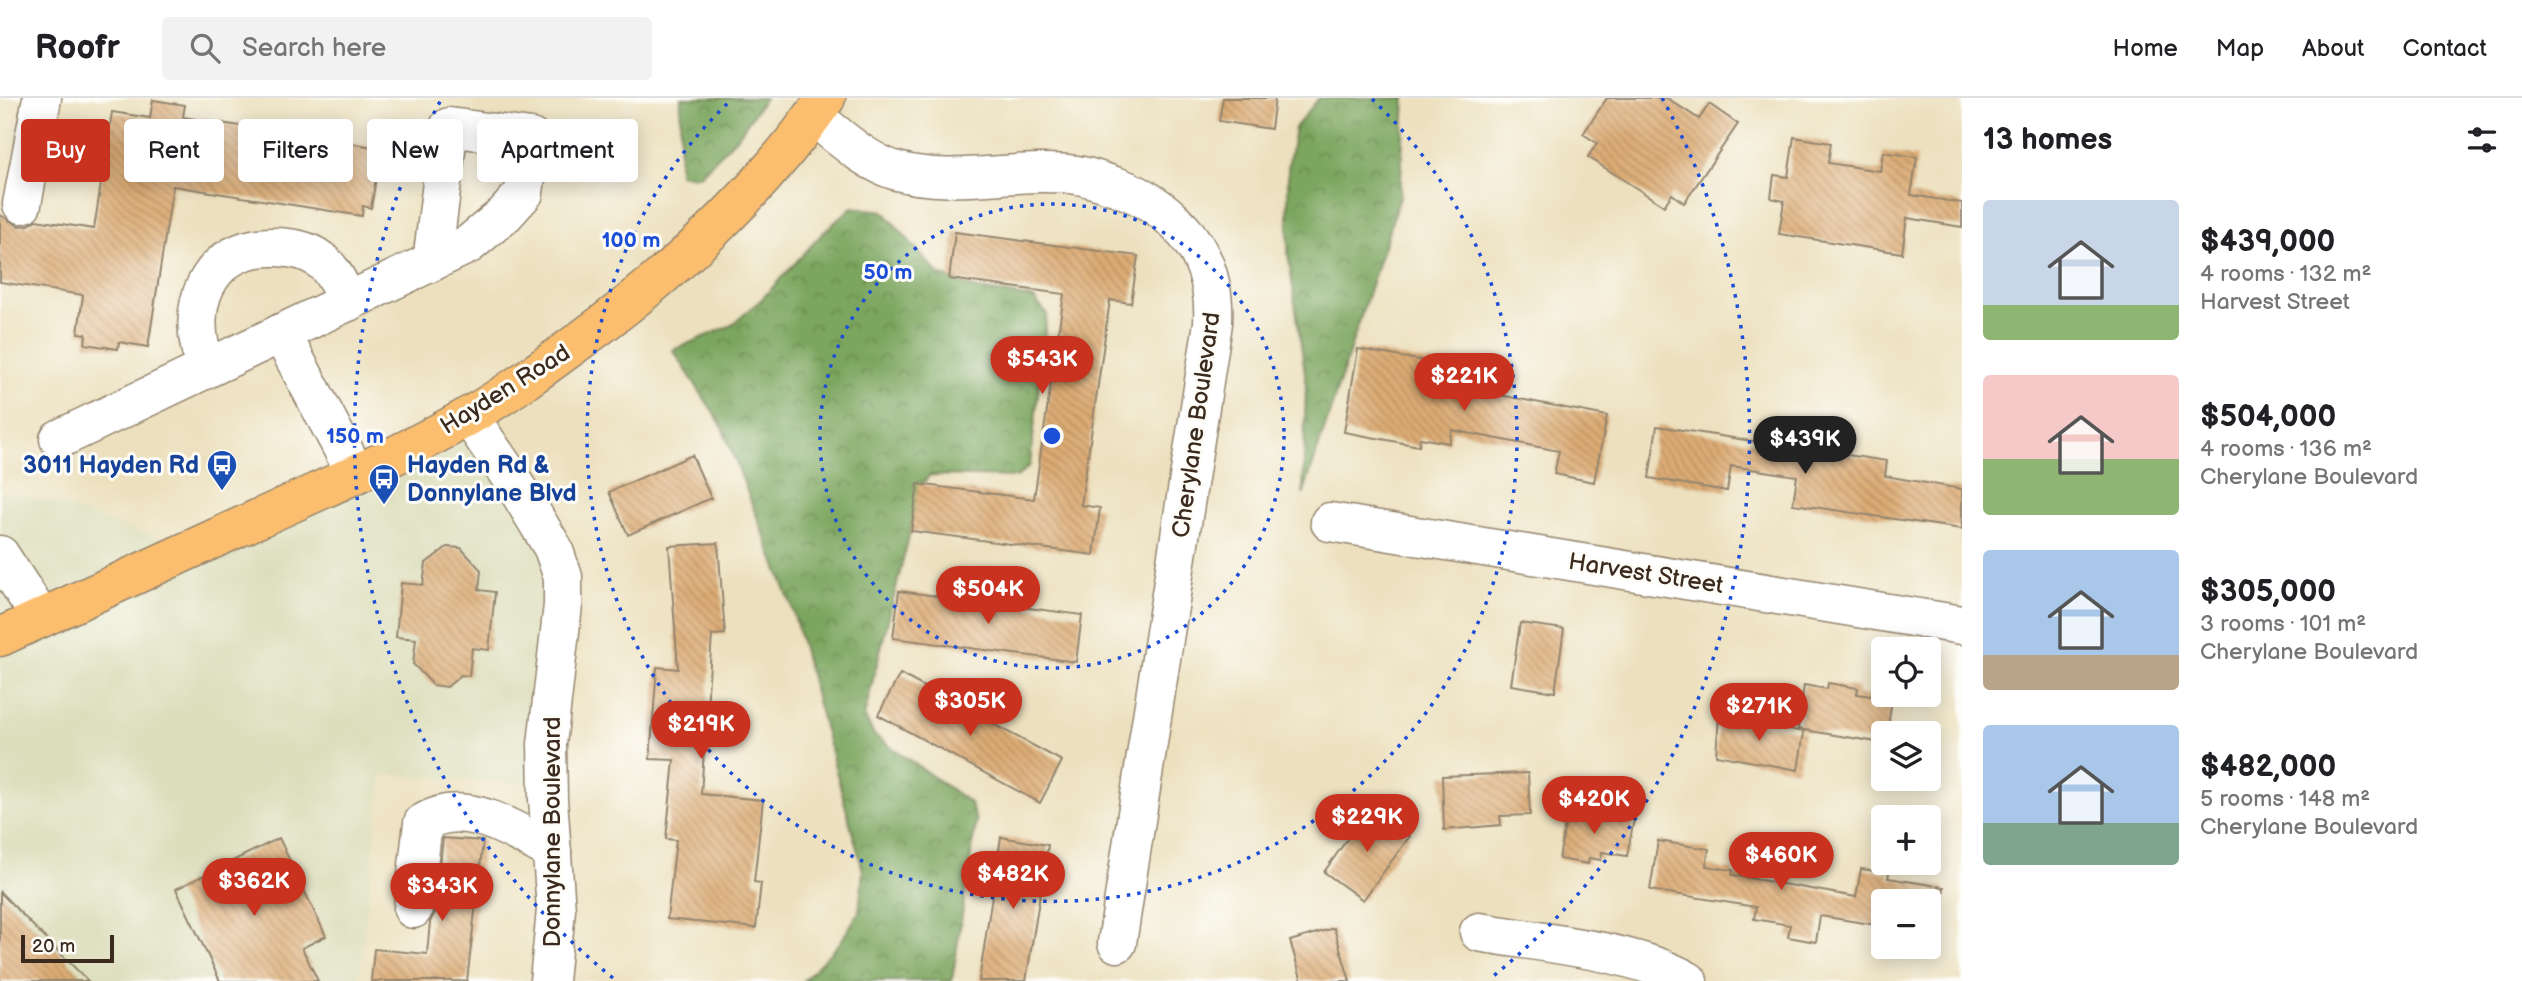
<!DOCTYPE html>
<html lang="en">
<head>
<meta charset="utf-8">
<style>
	body { margin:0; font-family:"Balsamiq Sans",sans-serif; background:#f2f2f2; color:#202124; height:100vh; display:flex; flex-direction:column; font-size:26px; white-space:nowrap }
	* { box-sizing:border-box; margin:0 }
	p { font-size:23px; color:#757577 }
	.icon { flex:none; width:38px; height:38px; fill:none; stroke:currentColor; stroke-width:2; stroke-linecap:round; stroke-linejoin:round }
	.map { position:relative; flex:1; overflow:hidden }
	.panel { display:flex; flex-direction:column; background:#fff; width:560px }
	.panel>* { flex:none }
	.guide { position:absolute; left:21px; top:21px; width:665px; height:63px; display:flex; gap:14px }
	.controls { position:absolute; left:1871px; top:539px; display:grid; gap:14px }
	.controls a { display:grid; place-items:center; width:70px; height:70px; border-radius:7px; background:#fff; box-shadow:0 4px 18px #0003; font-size:35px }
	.scale { position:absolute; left:21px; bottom:18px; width:93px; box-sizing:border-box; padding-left:7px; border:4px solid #3b2a1e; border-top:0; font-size:19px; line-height:24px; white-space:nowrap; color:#3b2a1e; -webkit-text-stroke:5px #fdfcf7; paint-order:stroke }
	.price { position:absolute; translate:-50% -60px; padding:0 16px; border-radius:24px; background:#c8321e; color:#fff; font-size:23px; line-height:46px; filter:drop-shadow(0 2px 4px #0008) }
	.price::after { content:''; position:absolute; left:50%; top:42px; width:21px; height:16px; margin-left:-10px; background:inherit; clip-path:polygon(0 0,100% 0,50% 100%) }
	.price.active { background:#222; color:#fff }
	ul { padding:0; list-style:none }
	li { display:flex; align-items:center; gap:21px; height:175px; padding:0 21px }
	li span { display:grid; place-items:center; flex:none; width:196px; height:140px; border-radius:7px; color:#555 }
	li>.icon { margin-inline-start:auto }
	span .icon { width:84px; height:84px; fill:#fffc; stroke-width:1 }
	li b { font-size:30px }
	h2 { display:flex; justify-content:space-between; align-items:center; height:84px; padding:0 21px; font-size:30px }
	.pill { padding:0 24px; border-radius:7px; background:#fff; box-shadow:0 4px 18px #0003; font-size:24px; line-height:63px }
	.pill.active { background:#c8321e; color:#fff }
	header { display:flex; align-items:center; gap:42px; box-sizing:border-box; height:98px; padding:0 35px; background:#fff; border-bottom:2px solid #e0e0e0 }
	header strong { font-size:33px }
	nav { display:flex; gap:38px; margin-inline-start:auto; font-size:24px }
	.search { width:490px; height:63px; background:#f2f2f2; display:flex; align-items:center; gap:18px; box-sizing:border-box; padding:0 24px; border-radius:7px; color:#757577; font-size:26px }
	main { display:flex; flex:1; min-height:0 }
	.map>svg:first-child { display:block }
</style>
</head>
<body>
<header>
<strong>Roofr</strong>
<div class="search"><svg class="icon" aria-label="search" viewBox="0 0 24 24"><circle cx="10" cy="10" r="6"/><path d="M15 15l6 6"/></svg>Search here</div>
<nav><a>Home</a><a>Map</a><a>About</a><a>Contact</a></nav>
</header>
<main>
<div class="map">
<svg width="1962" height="883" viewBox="0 0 1962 883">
	<defs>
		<pattern id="forest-crowns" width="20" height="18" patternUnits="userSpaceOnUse" patternTransform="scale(1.75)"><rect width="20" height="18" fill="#7ca65e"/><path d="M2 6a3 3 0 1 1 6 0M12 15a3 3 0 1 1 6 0" fill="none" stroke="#67874d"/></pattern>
		<pattern id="building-back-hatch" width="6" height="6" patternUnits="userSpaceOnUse" patternTransform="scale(1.75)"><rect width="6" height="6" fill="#ddac75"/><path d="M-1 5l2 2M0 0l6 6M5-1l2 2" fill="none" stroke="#b48c5f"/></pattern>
	</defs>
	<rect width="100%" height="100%" fill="#fdfcf7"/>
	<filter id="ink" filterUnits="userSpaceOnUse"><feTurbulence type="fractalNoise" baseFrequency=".0143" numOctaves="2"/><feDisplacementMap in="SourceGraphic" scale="14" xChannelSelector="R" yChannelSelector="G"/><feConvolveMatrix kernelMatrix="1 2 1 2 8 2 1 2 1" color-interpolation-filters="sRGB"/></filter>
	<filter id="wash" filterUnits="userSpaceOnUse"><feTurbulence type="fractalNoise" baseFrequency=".00686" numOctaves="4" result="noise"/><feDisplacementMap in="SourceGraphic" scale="28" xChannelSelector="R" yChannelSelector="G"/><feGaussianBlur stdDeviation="1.57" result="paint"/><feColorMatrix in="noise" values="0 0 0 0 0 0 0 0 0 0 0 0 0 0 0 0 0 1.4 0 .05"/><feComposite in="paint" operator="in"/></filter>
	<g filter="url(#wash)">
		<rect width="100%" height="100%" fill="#ece0be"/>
		<!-- built -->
		<path fill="#dddebc" d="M 483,304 L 563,458 L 550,687 L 382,676 L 359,883 L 0,883 L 0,394 L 46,402 L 193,452 Z"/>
		<!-- forest -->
		<g fill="url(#forest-crowns)" stroke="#5c683e" stroke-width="2">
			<path d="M 681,0 L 765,0 L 737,39 L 699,78 L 679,76 Z"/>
			<path d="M 1319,0 L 1405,0 L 1400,98 L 1303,397 L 1306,282 L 1288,155 L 1288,70 L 1295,30 Z"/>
			<path d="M 852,109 L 883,113 L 938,176 L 973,190 L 1033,200 L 1047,216 L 1030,367 L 1017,379 L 930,377 L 922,386 L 864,618 L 874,637 L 970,705 L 976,723 L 952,883 L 803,883 L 840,845 L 859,814 L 863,773 L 791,506 L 721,326 L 673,252 L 732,227 L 762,201 L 822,136 Z"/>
		</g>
		<g id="blocks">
			<!-- building -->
			<g fill="url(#building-back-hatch)">
				<path d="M 1223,0 L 1275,0 L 1271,31 L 1219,23 Z"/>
				<path d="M 1607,0 L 1667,0 L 1699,21 L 1709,6 L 1738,26 L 1684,105 L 1672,96 L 1664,108 L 1588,59 L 1597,45 L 1583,36 Z"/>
				<path d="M 153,2 L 185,7 L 183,19 L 374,49 L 370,79 L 376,80 L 371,110 L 363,108 L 362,118 L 173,88 L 148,249 L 119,244 L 118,251 L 85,246 L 86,236 L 78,235 L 83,197 L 0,184 L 0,117 L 19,128 L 29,127 L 36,122 L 94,131 L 112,14 L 150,20 Z"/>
				<path d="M 1794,39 L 1831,45 L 1828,65 L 1880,73 L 1883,54 L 1917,59 L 1911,97 L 1962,105 L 1962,129 L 1907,120 L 1902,155 L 1779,136 L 1784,103 L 1771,100 L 1774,77 L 1788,79 Z"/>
				<path d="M 955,134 L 1138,158 L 1131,205 L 1110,202 L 1081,407 L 1100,410 L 1094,457 L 911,433 L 918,386 L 1034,401 L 1064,196 L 949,181 Z"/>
				<path d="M 1358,251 L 1463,270 L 1459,289 L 1607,318 L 1594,384 L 1554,376 L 1559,353 L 1452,332 L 1449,345 L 1420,340 L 1419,348 L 1344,334 Z"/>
				<path d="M 1657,328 L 1771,346 L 1773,334 L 1805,339 L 1804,347 L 1815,348 L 1814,352 L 1887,363 L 1885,378 L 1962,391 L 1962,431 L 1793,406 L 1797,378 L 1731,368 L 1727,393 L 1649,380 Z"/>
				<path d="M 692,357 L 711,400 L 628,437 L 609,394 Z"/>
				<path d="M 718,445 L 725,536 L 712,537 L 701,696 L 763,702 L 754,784 L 761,785 L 756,830 L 667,821 L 676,742 L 666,741 L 674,662 L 650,661 L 657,569 L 678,571 L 669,448 Z"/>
				<path d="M 447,449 L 461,450 L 481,472 L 479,492 L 495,494 L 489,552 L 472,550 L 469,578 L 461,577 L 447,589 L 433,587 L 413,566 L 416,541 L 396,539 L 401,485 L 423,487 L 426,465 Z"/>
				<path d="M 899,493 L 1082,517 L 1076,564 L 893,540 Z"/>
				<path d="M 1520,525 L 1564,531 L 1555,594 L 1511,587 Z"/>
				<path d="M 900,576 L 1062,663 L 1040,705 L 878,617 Z"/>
				<path d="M 1828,585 L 1858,590 L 1857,596 L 1892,601 L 1887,635 L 1883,635 L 1883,645 L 1798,631 L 1804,587 L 1827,591 Z"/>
				<path d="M 1719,618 L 1804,634 L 1798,672 L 1716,657 Z"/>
				<path d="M 1528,675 L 1530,717 L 1500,718 L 1501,727 L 1444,732 L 1442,678 Z"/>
				<path d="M 1370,709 L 1410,738 L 1363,802 L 1324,774 Z"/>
				<path d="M 1568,710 L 1634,721 L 1627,758 L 1602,754 L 1601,762 L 1589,760 L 1588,766 L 1559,761 Z"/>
				<path d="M 1001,739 L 1048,747 L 1026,883 L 979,883 Z"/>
				<path d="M 279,740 L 326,838 L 302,850 L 318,883 L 220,883 L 176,791 Z"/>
				<path d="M 443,740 L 483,743 L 467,883 L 371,883 L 374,851 L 427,856 L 430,824 L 435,814 Z"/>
				<path d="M 1658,743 L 1709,751 L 1706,768 L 1733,772 L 1732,777 L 1856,799 L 1861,771 L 1889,775 L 1888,780 L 1944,789 L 1943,803 L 1883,803 L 1883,828 L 1820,818 L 1816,844 L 1788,839 L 1790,827 L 1754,821 L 1756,809 L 1650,792 Z"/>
				<path d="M 0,794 L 52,847 L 88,883 L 0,883 Z"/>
				<path d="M 1334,830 L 1350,883 L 1302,883 L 1290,843 Z"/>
			</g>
		</g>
	</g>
	<g filter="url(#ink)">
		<use href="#blocks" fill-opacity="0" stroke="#94856e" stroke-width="2"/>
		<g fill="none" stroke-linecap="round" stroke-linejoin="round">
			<!-- minor casing -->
			<g stroke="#94856e" stroke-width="41">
				<g id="minor">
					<path d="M 813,18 C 839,38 865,64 897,73 C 955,89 1018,69 1077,77 C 1091,79 1105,85 1118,89 C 1143,98 1161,109 1179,128 C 1206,156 1215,188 1213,225 L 1117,845"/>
					<path d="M 22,106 L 42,0"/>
					<path d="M 281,235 L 356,376"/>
					<path d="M 207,270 C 182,212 206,146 277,149 C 296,150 312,153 326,167 C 335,176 342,192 348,204"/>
					<path d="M 469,318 L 509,377 L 553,450 L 563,479 L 563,507 L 547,646 L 548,701 L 556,812 L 549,883"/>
					<path d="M 59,341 L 469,146 L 505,116 L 524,95 L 531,40 L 449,29 L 432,164"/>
					<path d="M 1330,424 L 1962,527"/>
					<path d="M 0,457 L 41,520"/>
					<path d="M 413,811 L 423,725 C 465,698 514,733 552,753"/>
					<path d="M 1479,834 C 1541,845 1634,852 1688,883"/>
				</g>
			</g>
			<!-- major casing -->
			<g stroke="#94856e" stroke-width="41">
				<path id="major" d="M 0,539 C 85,500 170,461 255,422 C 327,389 400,358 469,318 C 506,297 540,272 574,247 C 670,178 758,98 826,0"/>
			</g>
			<!-- minor -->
			<use href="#minor" stroke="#fff" stroke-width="38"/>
			<!-- major -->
			<use href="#major" stroke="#fbbe6e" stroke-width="38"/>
		</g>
	</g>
	<!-- distance rings -->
	<g fill="none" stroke="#1d4ed8" stroke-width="3.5" stroke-dasharray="3.5 7">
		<circle cx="1052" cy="338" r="232"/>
		<path d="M1372 1A465 465 0 1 1 732 1"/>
		<path d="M613 880A697 697 0 0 1 442 0M1662 0A697 697 0 0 1 1491 880"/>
	</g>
	<!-- icons -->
	<defs>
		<g id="bus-pin" transform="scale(1.575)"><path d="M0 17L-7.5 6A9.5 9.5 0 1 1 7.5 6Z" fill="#1a4fb4" stroke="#fdfcf7"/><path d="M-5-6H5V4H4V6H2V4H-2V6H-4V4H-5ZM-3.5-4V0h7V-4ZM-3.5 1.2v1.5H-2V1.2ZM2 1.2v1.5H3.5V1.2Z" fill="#fff"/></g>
	</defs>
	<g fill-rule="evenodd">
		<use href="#bus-pin" x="222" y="367"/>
		<use href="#bus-pin" x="384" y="381"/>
	</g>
	<g text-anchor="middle" stroke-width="6" stroke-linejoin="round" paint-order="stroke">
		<!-- street labels -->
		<g font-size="24" fill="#3b2a1e" stroke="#fdfcf7">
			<text transform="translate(505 291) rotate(-32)" y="8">Hayden Road</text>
			<text transform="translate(1196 327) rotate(-82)" y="8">Cherylane Boulevard</text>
			<text transform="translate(1646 475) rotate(9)" y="8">Harvest Street</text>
			<text transform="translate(552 734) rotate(-90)" y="8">Donnylane Boulevard</text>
		</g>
		<!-- transit labels -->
		<g font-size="24" font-weight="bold" fill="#164399" stroke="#fdfcf7" text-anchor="end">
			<text x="199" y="375">3011 Hayden Rd</text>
			<text x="407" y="375" text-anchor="start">Hayden Rd &amp;<tspan x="407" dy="28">Donnylane Blvd</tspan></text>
		</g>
	</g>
	<circle cx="1052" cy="338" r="10" fill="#1d4ed8" stroke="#fdfcf7" stroke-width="3.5"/>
	<g font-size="21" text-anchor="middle" font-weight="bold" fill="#1d4ed8" stroke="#fdfcf7" stroke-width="6" stroke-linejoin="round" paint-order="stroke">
		<text x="631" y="149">100 m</text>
		<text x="888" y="181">50 m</text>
		<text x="355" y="345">150 m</text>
	</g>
</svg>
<div class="controls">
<a><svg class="icon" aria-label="locate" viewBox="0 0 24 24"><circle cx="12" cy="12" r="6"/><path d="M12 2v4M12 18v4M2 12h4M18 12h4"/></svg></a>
<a><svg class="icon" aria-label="layers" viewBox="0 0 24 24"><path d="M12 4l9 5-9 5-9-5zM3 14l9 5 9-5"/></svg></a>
<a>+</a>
<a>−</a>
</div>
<div class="scale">20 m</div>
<b class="price" style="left:1042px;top:298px">$543K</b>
<b class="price" style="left:1464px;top:315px">$221K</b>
<b class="price active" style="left:1805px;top:378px">$439K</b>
<b class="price" style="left:988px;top:528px">$504K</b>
<b class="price" style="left:970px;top:640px">$305K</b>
<b class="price" style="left:1759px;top:645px">$271K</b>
<b class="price" style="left:701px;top:663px">$219K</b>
<b class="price" style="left:1594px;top:738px">$420K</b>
<b class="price" style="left:1367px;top:756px">$229K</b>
<b class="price" style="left:1781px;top:794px">$460K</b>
<b class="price" style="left:1013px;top:813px">$482K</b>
<b class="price" style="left:254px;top:820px">$362K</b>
<b class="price" style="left:442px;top:825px">$343K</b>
<div class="guide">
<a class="pill active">Buy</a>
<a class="pill">Rent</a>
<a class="pill">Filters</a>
<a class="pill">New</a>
<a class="pill">Apartment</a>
</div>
</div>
<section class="panel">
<h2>13 homes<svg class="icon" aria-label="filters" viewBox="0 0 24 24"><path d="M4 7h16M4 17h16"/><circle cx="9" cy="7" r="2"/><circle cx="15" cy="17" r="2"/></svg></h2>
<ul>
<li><span style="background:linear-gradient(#c9d6e8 75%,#8fb573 0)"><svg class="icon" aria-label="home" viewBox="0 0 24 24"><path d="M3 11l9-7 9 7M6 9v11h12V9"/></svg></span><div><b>$439,000</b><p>4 rooms · 132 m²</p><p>Harvest Street</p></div></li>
<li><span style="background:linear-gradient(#f6c9c9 60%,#8fb573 0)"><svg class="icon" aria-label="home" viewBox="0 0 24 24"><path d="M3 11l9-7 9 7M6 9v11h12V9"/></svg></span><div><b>$504,000</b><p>4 rooms · 136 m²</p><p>Cherylane Boulevard</p></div></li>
<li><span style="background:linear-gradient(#a9c7e8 75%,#b9a48a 0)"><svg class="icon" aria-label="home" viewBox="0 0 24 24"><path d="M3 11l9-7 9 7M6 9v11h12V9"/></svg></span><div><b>$305,000</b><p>3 rooms · 101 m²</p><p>Cherylane Boulevard</p></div></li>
<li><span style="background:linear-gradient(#a9c7e8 70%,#7fa58c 0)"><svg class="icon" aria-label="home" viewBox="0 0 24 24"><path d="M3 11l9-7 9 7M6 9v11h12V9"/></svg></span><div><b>$482,000</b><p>5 rooms · 148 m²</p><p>Cherylane Boulevard</p></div></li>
</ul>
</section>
</main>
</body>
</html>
